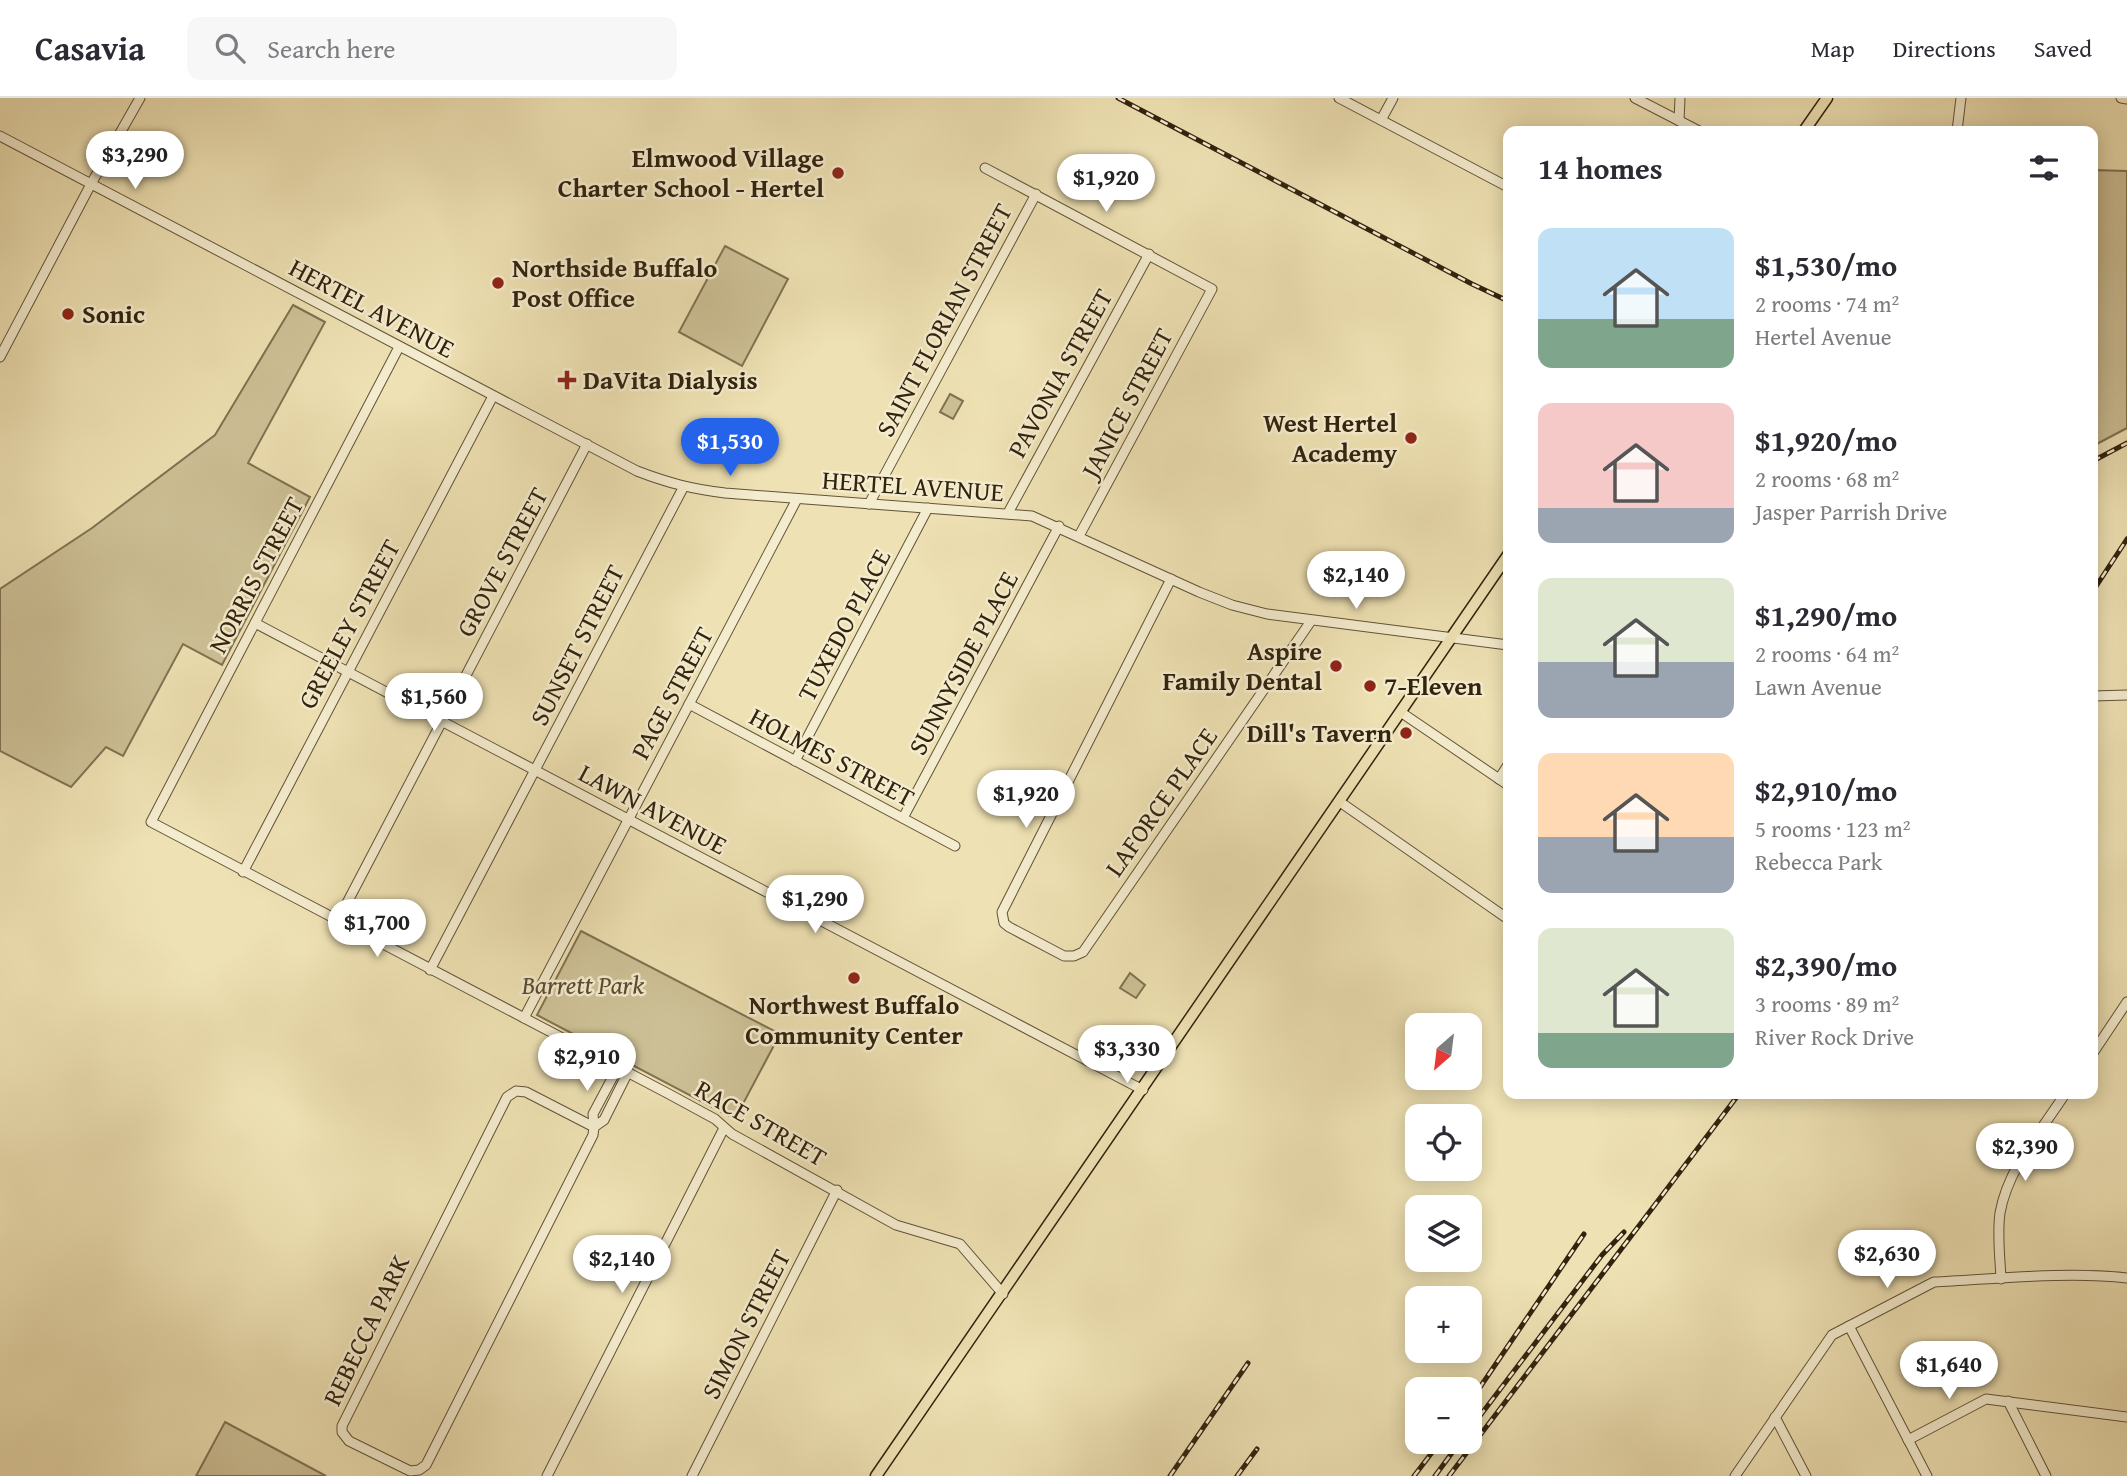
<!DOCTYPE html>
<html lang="en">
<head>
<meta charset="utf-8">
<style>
	body { margin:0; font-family:"Gentium Book Plus",serif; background:#f7f7f7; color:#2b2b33; height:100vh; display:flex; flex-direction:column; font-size:26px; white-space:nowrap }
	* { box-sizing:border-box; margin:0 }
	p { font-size:23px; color:#7c7c81 }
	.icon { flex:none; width:38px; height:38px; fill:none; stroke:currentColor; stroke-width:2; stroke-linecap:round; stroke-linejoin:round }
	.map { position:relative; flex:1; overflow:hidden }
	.details { position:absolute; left:1503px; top:28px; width:595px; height:973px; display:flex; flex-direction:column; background:#fff; border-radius:14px; box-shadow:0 4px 18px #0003 }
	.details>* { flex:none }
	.needle { width:46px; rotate:208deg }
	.controls { position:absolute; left:1405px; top:915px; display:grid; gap:14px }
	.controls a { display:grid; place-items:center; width:77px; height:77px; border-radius:14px; background:#fff; box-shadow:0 4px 18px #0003; font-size:35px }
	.price { position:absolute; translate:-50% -60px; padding:0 16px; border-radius:24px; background:#fff; color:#222; font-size:23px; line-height:46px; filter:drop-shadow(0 2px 4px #0008) }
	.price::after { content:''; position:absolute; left:50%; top:42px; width:21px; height:16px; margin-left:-10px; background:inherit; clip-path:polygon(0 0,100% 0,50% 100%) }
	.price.selected { background:#2563eb; color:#fff }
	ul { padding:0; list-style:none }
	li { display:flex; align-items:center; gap:21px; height:175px; padding:0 35px }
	li span { display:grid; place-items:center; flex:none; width:196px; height:140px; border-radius:14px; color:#555 }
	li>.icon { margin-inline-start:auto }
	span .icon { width:84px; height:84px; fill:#fffc; stroke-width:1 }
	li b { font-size:30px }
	h2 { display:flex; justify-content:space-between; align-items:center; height:84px; padding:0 35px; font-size:30px }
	header { display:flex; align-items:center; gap:42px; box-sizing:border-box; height:98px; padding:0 35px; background:#fff; border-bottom:2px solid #e1e1e2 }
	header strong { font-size:33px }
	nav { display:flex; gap:38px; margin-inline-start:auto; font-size:24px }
	.search { width:490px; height:63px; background:#f7f7f7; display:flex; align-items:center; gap:18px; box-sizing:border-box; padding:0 24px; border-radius:14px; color:#7c7c81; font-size:26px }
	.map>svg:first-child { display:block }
</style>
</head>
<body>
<header>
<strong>Casavia</strong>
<div class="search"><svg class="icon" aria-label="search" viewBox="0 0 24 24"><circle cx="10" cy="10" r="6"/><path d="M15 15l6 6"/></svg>Search here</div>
<nav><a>Map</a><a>Directions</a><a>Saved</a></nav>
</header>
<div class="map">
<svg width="2127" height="1378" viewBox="0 0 2127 1378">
	<rect width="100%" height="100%" fill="#eee1b3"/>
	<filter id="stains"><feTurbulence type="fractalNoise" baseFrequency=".00286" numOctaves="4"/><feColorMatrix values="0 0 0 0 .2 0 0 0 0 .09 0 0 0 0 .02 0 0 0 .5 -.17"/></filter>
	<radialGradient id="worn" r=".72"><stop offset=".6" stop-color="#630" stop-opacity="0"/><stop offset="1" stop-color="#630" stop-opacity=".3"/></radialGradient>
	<!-- green -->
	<g fill="#cec197" stroke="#807252" stroke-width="2">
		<path d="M 2093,72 L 2127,73 L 2127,330 L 2093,348 Z"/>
		<path d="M 725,148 L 788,181 L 742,268 L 679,234 Z"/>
		<path d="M 293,207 L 325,224 L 248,365 L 310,399 L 222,567 L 183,546 L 123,658 L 106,649 L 71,689 L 0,653 L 0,491 L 92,430 L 215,337 Z"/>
		<path d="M 950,296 L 963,303 L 953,321 L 940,314 Z"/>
		<path d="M 581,833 L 780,936 L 735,1021 L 537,917 Z"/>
		<path d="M 1130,875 L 1145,887 L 1136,900 L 1120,890 Z"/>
		<path d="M 225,1324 L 326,1378 L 196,1378 Z"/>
	</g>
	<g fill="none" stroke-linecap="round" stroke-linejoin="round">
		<!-- minor casing -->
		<g stroke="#615237" stroke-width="11">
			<g id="minor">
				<path d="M 1339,0 L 1508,89"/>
				<path d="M 1635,0 L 1699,33"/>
				<path d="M 2121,0 L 2127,1"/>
				<path d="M 1381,22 L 1393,0"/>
				<path d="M 1679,23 L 1680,0"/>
				<path d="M 1957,33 L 1961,0"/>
				<path d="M 0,38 L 637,373 C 668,385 692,391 725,395 L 1032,418 L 1199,494 L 1232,507 L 1267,516 L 1508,547"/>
				<path d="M 985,70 L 1212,191 L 1079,438"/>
				<path d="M 399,249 L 151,724 L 667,995 L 715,1021 L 732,1036 L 896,1127 L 960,1146 L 1003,1196"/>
				<path d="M 0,259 L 91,86 L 140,0"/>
				<path d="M 869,406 L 1036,96"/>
				<path d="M 1008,415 L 1149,156"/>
				<path d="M 1171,481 L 1002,814 L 1004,825 L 1009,829 L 1064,858 L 1074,858 L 1083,854 L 1311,523"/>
				<path d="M 255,525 L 1143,992"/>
				<path d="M 2093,598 L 2127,597"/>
				<path d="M 689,606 L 955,748"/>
				<path d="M 1402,615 L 1508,687"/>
				<path d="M 795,663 L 928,410"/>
				<path d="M 1499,681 L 1508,667"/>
				<path d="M 1340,704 L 1508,821"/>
				<path d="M 903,720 L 1059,428"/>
				<path d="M 243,774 L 493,298"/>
				<path d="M 337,824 L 587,346"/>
				<path d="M 430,872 L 683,390"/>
				<path d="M 524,920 L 797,401"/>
				<path d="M 2093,955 L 2127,904"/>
				<path d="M 516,993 L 526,994 L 594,1029 L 593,1037 L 426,1367 L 419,1372 L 410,1373 L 349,1343 L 342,1334 L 342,1328 L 507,999 Z"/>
				<path d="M 594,1029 L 593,1016 L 618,969"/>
				<path d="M 594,1029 L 604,1022 L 628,974"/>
				<path d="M 2001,1181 C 2000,1159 1997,1136 2000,1115 C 2008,1070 2041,1033 2065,996"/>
				<path d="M 1849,1228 L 1927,1378"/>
				<path d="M 2008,1303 L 2046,1378"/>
				<path d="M 1775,1319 L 1806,1378"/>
				<path d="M 1908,1342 L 1986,1301 L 2127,1319"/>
				<path d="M 547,1378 L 724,1030"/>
				<path d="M 692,1378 L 837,1092"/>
				<path d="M 1735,1378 L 1832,1237 L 1930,1186 L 1934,1184 C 1995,1181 2068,1173 2127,1180"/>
			</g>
		</g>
		<!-- major casing -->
		<g stroke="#32230e" stroke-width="13">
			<g id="major">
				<path d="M 1804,33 L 1827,0"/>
				<path d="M 876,1378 L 1508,457"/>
			</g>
		</g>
		<!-- minor -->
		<use href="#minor" stroke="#f4ecce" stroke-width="9"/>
		<!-- major -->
		<use href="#major" stroke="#eee1b3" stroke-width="10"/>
		<!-- rail casing -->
		<g stroke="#32230e" stroke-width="5">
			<g id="rail">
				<path d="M 1118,0 L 1472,186 L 1508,203"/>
				<path d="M 2093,363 L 2127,345"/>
				<path d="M 2093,493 L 2127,441"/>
				<path d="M 1470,1304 L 1584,1136"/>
				<path d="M 1470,1331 L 1602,1157 L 1624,1134"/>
				<path d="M 1170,1378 L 1248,1265"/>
				<path d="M 1237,1378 L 1257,1351"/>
				<path d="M 1414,1378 L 1440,1344"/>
				<path d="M 1435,1378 L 1460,1344"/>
				<path d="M 1449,1378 L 1739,996"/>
			</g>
		</g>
		<!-- rail -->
		<use href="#rail" stroke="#f4ecce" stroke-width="2.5" stroke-dasharray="8" stroke-linecap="butt"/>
	</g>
	<!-- markers -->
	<g fill="#8f2418" stroke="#f4ecce" stroke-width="2.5">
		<circle cx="838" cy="75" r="7"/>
		<circle cx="498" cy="185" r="7"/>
		<circle cx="68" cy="216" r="7"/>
		<path d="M563.5 271.5h7v7h7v7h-7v7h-7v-7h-7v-7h7z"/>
		<circle cx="1411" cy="340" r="7"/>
		<circle cx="1336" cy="568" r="7"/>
		<circle cx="1370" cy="588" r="7"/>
		<circle cx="1406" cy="635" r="7"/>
		<circle cx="854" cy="880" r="7"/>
	</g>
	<g text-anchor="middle" stroke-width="5" stroke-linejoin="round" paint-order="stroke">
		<!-- poi labels -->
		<g font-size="26" font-weight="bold" fill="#32230e" stroke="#f4ecce" text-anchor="end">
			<text x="824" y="69">Elmwood Village<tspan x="824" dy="30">Charter School - Hertel</tspan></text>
			<text x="512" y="179" text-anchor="start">Northside Buffalo<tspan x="512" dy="30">Post Office</tspan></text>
			<text x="82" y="225" text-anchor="start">Sonic</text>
			<text x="583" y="291" text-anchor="start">DaVita Dialysis</text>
			<text x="1397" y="334">West Hertel<tspan x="1397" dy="30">Academy</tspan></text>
			<text x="1322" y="562">Aspire<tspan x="1322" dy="30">Family Dental</tspan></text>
			<text x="1384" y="597" text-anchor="start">7-Eleven</text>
			<text x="1392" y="644">Dill's Tavern</text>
			<text x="854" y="916" text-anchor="middle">Northwest Buffalo<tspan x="854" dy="30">Community Center</tspan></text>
		</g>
		<!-- street labels -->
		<g font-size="26" fill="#32230e" stroke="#f4ecce">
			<text transform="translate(372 210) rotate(28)" y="9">HERTEL AVENUE</text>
			<text transform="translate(944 222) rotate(-62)" y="9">SAINT FLORIAN STREET</text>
			<text transform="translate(1060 275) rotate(-61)" y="9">PAVONIA STREET</text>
			<text transform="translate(1127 305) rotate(-62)" y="9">JANICE STREET</text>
			<text transform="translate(913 388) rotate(4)" y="9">HERTEL AVENUE</text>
			<text transform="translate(502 464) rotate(-62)" y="9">GROVE STREET</text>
			<text transform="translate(256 477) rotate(-62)" y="9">NORRIS STREET</text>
			<text transform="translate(349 526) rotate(-62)" y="9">GREELEY STREET</text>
			<text transform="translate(844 527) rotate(-62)" y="9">TUXEDO PLACE</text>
			<text transform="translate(577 547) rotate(-63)" y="9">SUNSET STREET</text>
			<text transform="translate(963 565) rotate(-62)" y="9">SUNNYSIDE PLACE</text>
			<text transform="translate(672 595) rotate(-62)" y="9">PAGE STREET</text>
			<text transform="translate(832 659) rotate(28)" y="9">HOLMES STREET</text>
			<text transform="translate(1161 704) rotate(-55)" y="9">LAFORCE PLACE</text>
			<text transform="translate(653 711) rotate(28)" y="9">LAWN AVENUE</text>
			<text transform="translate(761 1025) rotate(30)" y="9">RACE STREET</text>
			<text transform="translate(746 1226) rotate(-63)" y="9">SIMON STREET</text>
			<text transform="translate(366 1232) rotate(-64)" y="9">REBECCA PARK</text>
		</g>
		<!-- park labels -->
		<g font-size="26" font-style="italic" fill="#594a30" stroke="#f4ecce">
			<text x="583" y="896">Barrett Park</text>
		</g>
	</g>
	<rect width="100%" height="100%" filter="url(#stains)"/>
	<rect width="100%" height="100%" fill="url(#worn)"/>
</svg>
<div class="controls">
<a><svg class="needle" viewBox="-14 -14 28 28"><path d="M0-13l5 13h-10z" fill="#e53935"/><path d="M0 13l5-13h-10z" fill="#7c7c81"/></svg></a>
<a><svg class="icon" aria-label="locate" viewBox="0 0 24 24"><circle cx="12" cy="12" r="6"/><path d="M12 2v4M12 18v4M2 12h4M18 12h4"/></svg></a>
<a><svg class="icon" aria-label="layers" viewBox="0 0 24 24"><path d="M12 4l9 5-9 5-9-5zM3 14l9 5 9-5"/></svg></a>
<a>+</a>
<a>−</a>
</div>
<b class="price" style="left:135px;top:93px">$3,290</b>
<b class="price" style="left:1106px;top:116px">$1,920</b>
<b class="price selected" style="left:730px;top:380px">$1,530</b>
<b class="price" style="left:1356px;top:513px">$2,140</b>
<b class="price" style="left:434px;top:635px">$1,560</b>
<b class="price" style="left:1026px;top:732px">$1,920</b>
<b class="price" style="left:815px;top:837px">$1,290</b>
<b class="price" style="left:377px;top:861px">$1,700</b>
<b class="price" style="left:1127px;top:987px">$3,330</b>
<b class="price" style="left:587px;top:995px">$2,910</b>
<b class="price" style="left:2025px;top:1085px">$2,390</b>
<b class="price" style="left:1887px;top:1192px">$2,630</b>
<b class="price" style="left:622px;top:1197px">$2,140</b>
<b class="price" style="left:1949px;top:1303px">$1,640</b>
<section class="details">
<h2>14 homes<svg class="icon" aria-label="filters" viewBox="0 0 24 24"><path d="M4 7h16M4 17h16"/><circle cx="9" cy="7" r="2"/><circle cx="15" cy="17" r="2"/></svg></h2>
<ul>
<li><span style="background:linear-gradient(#bfe0f5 65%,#7fa58c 0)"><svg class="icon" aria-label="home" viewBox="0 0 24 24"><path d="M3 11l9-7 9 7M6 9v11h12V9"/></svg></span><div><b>$1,530/mo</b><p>2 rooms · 74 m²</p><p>Hertel Avenue</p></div></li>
<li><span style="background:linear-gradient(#f6c9c9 75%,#9aa5b1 0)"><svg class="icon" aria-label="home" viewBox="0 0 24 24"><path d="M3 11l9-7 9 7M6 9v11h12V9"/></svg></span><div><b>$1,920/mo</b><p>2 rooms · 68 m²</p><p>Jasper Parrish Drive</p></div></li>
<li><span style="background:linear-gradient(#dfe7d0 60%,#9aa5b1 0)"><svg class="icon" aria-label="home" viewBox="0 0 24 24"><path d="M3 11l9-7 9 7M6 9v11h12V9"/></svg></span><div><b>$1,290/mo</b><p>2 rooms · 64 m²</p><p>Lawn Avenue</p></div></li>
<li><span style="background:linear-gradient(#ffd9b3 60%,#9aa5b1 0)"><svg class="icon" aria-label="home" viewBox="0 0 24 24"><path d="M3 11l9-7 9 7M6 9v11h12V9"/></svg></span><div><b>$2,910/mo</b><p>5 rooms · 123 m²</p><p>Rebecca Park</p></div></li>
<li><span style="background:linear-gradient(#dfe7d0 75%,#7fa58c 0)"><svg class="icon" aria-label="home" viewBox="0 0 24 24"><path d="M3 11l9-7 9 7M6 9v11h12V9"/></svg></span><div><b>$2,390/mo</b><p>3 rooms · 89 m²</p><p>River Rock Drive</p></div></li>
</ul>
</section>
</div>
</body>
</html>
